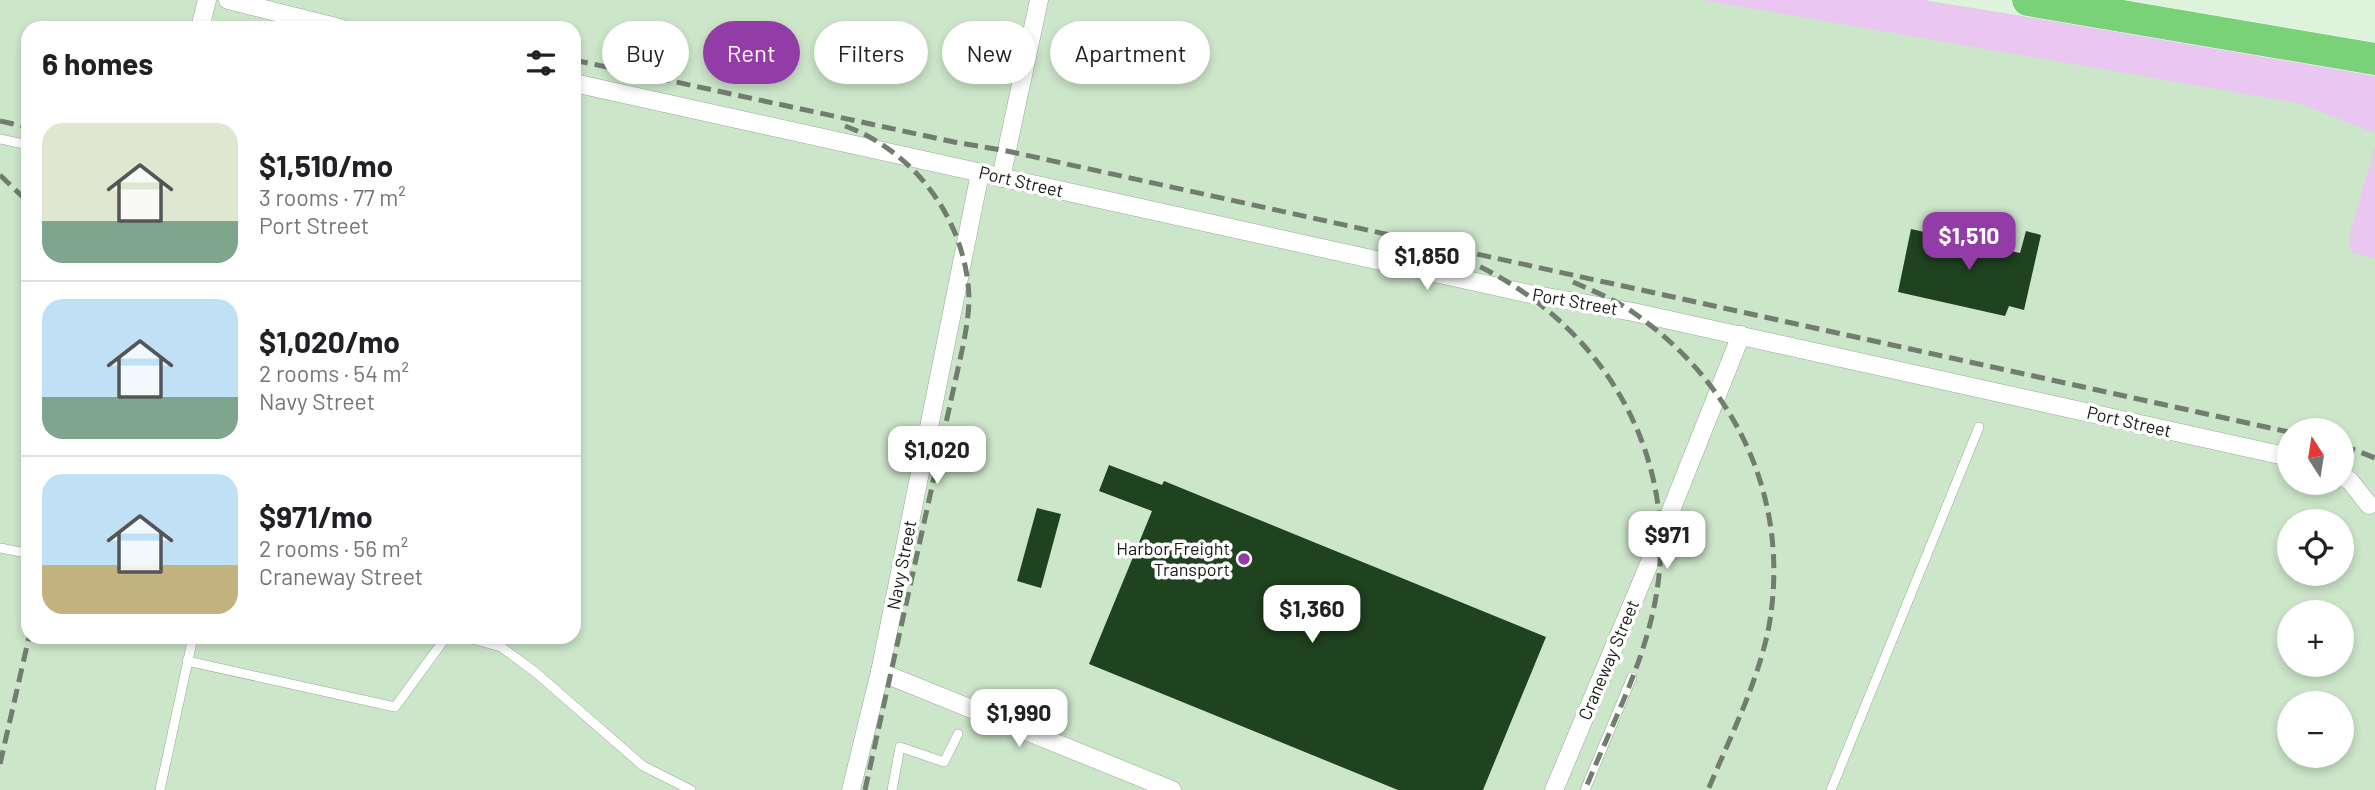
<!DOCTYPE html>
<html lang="en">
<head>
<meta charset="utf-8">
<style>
	body { margin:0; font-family:Barlow,sans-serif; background:#f2f2f2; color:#202124; height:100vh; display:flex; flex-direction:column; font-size:26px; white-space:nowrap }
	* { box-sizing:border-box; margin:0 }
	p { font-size:23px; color:#757577 }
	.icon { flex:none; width:38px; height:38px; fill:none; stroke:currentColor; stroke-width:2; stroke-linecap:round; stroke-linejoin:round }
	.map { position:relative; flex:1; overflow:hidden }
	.sheet { position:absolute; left:21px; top:21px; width:560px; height:623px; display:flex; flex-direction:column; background:#fff; border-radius:21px; box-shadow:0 4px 10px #0003 }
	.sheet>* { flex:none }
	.hud { position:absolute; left:602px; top:21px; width:665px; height:63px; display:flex; gap:14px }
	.needle { width:46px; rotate:348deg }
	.controls { position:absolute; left:2277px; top:418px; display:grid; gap:14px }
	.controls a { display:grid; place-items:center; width:77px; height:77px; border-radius:50%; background:#fff; box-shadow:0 4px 10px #0003; font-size:35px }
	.price { position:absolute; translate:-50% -60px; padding:0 16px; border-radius:14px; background:#fff; color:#222; font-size:23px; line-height:46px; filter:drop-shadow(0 2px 4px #0008) }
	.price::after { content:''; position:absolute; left:50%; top:42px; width:21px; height:16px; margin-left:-10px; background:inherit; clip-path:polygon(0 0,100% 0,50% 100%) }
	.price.on { background:#933ba7; color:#fff }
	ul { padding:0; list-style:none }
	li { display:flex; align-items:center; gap:21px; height:175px; padding:0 21px }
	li+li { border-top:2px solid #e0e0e0 }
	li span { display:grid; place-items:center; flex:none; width:196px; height:140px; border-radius:21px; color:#555 }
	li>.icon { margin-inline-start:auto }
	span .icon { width:84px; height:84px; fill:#fffc; stroke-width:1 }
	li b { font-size:30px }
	h2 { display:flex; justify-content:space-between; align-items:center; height:84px; padding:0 21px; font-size:30px }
	.pill { padding:0 24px; border-radius:32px; background:#fff; box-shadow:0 4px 10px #0003; font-size:24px; line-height:63px }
	.pill.on { background:#933ba7; color:#fff }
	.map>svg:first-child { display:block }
</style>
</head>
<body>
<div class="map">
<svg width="2375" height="790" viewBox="0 0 2375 790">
	<rect width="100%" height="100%" fill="#ddf3dc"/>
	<!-- built -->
	<path fill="#cce6ca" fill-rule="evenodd" d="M 0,0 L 1923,0 L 2375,73 L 2375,790 L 0,790 ZM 28,28 L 574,28 L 574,637 L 28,637 ZM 2289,430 L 2342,430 L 2342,483 L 2289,483 ZM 2289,522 L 2342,522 L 2342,574 L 2289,574 ZM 2289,612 L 2342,612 L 2342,665 L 2289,665 ZM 2289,704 L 2342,704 L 2342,756 L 2289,756 Z"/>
	<!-- green -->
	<g fill="#e9c7f1">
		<path d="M 1703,0 L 1923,0 L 2375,73 L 2375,133 L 2298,103 Z"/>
		<path d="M 2375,146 L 2375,259 L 2353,253 L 2348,240 Z"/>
	</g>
	<!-- building -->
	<g fill="#1f421f">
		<path d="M 1911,229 L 2020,253 L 2026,231 L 2041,235 L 2024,310 L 2009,306 L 2005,316 L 1898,292 Z"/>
		<path d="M 1109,465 L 1162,485 L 1164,481 L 1546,637 L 1483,790 L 1398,790 L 1089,664 L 1152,511 L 1099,491 Z"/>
		<path d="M 1037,508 L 1061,514 L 1041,588 L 1017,581 Z"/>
	</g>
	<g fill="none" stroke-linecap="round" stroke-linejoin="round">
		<!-- service casing -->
		<g stroke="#96aa95" stroke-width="10">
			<g id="service">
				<path d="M 0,139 L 28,145"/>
				<path d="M 0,548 L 21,552 L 28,551"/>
				<path d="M 465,637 L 501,647 L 534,671 L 643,766 L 691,790"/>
				<path d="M 187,661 L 395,707 L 444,640 L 448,637"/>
				<path d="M 160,790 L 193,637"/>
				<path d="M 892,790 L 900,747 L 944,762 L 958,734"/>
				<path d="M 1585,790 L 1632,677"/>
				<path d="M 1831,790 L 1979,427"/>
			</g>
		</g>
		<!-- minor casing -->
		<g stroke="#96aa95" stroke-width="19">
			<g id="minor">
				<path d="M 228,0 L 340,28"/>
				<path d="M 200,28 L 207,0"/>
				<path d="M 574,83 L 1530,294 L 1633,312 L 2289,457"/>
				<path d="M 1001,178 L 1039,0"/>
				<path d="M 2342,476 L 2350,481 L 2369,505"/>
				<path d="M 880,672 L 1172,790"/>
				<path d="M 851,790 L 880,672 L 980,173"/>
				<path d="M 1554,790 L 1660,538 L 1741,335"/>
			</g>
		</g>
		<!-- motorway casing -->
		<g stroke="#fff" stroke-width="33">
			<path id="motorway" d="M 2028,0 L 2375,59"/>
		</g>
		<!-- service -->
		<use href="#service" stroke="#fff" stroke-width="9"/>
		<!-- minor -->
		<use href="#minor" stroke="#fff" stroke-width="18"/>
		<!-- motorway -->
		<use href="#motorway" stroke="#79d178" stroke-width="32"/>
		<!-- rail -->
		<g stroke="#707d6f" stroke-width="5" stroke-dasharray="14 7" stroke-linecap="butt">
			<path d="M 574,60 L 954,142 L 1007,151 L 2289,432"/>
			<path d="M 0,121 L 28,127"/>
			<path d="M 845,126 C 916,152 966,221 969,297 C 969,314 966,330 963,346 L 865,790"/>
			<path d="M 0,175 L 28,202"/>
			<path d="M 1461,258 C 1603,318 1689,462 1652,616 C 1638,676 1608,733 1585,790"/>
			<path d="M 1573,282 C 1593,291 1616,300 1634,313 C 1737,385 1791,501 1769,626 C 1758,683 1730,737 1708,790"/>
			<path d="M 2342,445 L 2375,458"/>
			<path d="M 0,764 L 29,637"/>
		</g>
	</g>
	<!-- markers -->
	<circle fill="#933ba7" stroke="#fff" stroke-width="2.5" cx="1244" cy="559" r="7"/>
	<g text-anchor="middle" stroke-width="7" stroke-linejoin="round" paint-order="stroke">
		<!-- street labels -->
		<g font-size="18" fill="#141b13" stroke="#fff">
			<text transform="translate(1021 182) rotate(13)" y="6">Port Street</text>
			<text transform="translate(1575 302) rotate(10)" y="6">Port Street</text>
			<text transform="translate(2129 422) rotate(13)" y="6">Port Street</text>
			<text transform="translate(902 565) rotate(-79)" y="6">Navy Street</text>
			<text transform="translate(1609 660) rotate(-67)" y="6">Craneway Street</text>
		</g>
		<!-- poi labels -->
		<g font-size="18" fill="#141b13" stroke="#fff" text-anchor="end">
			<text x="1230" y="555">Harbor Freight<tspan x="1230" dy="21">Transport</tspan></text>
		</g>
	</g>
</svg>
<div class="controls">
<a><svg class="needle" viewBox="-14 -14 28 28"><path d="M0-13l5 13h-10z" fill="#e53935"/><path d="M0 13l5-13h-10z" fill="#757577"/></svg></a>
<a><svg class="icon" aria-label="locate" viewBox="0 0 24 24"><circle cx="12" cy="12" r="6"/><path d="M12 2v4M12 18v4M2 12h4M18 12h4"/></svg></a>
<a>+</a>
<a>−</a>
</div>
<b class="price on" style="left:1969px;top:272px">$1,510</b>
<b class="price" style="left:1427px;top:292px">$1,850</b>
<b class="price" style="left:937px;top:486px">$1,020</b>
<b class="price" style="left:1667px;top:571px">$971</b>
<b class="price" style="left:1312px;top:645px">$1,360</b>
<b class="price" style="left:1019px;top:749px">$1,990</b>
<div class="hud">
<a class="pill">Buy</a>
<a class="pill on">Rent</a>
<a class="pill">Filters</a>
<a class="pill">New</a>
<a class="pill">Apartment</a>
</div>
<section class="sheet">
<h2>6 homes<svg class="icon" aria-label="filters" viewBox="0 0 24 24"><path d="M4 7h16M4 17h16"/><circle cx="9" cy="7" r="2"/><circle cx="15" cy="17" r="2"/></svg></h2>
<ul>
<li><span style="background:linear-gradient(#dfe7d0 70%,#7fa58c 0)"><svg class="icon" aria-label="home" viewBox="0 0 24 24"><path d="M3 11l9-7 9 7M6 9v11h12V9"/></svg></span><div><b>$1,510/mo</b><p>3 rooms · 77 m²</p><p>Port Street</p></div></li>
<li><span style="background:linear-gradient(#bfe0f5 70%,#7fa58c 0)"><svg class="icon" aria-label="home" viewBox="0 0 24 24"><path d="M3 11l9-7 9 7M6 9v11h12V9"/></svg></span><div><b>$1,020/mo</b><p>2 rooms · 54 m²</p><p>Navy Street</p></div></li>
<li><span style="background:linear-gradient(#bfe0f5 65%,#c2b280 0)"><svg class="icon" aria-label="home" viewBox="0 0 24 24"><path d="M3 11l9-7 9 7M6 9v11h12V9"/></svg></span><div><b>$971/mo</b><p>2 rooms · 56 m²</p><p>Craneway Street</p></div></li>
</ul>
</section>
</div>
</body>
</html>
